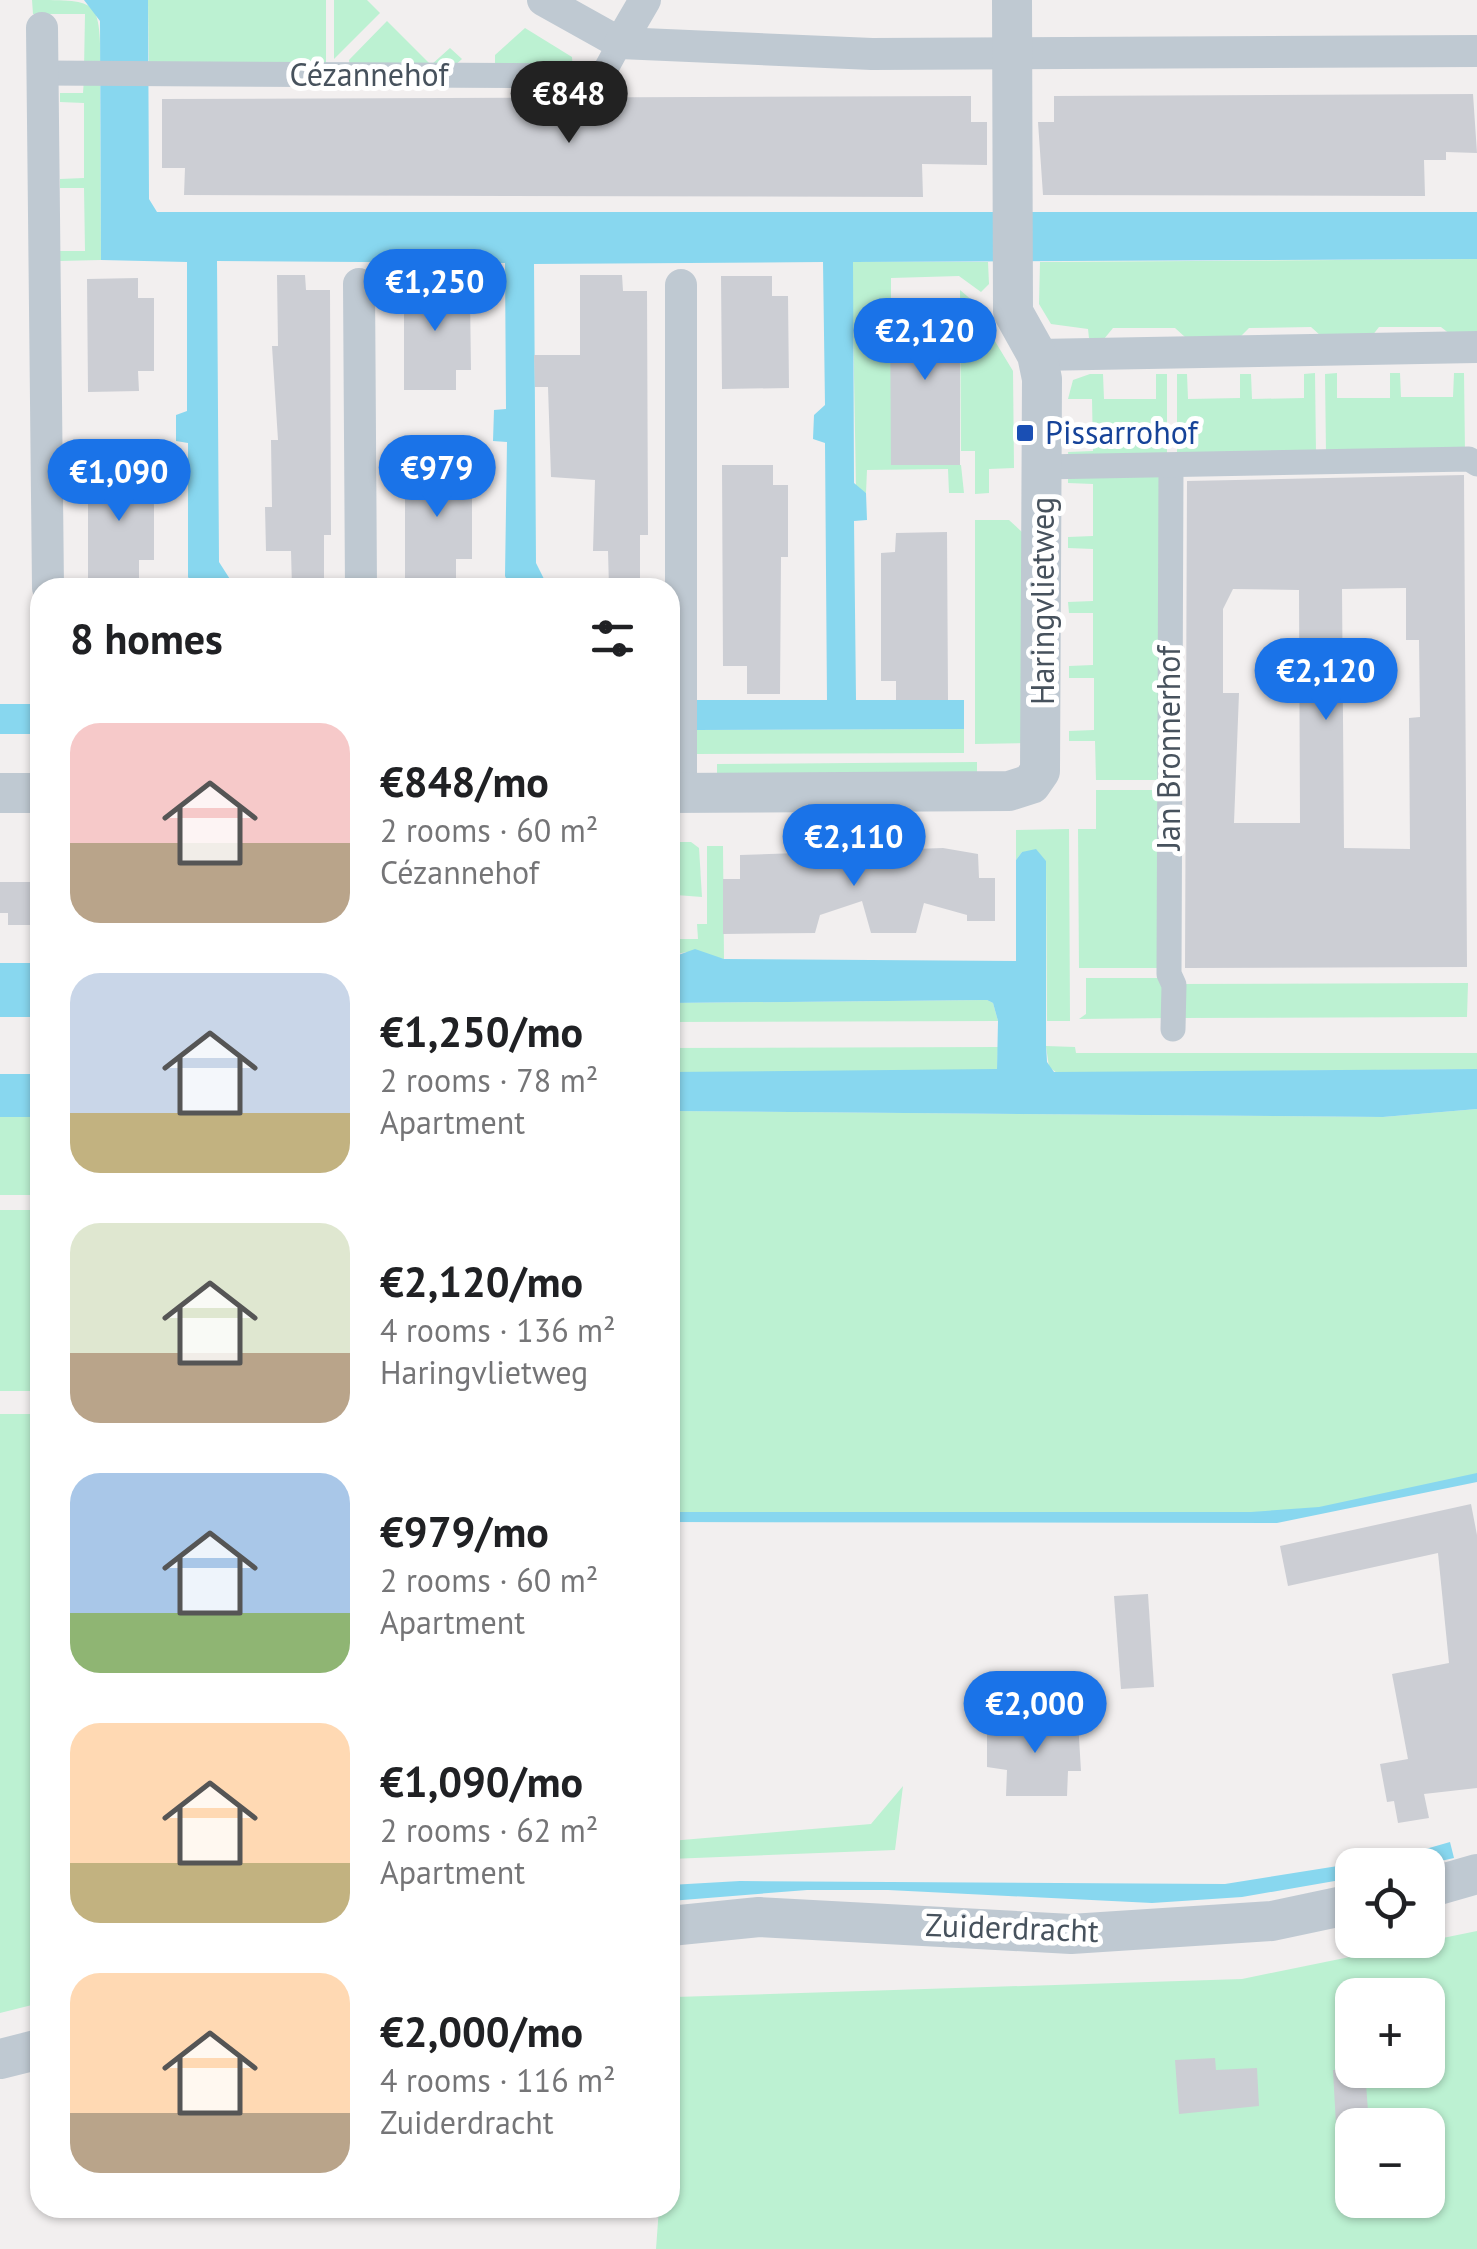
<!DOCTYPE html>
<html lang="en">
<head>
<meta charset="utf-8">
<style>
	body { margin:0; font-family:"PT Sans",sans-serif; background:#f6f6f6; color:#202124; height:100vh; display:flex; flex-direction:column; font-size:38px; white-space:nowrap }
	* { box-sizing:border-box; margin:0 }
	p { font-size:32px; color:#757577 }
	.icon { flex:none; width:55px; height:55px; fill:none; stroke:currentColor; stroke-width:2; stroke-linecap:round; stroke-linejoin:round }
	.map { position:relative; flex:1; overflow:hidden }
	.sheet { position:absolute; left:30px; top:578px; width:650px; height:1640px; display:flex; flex-direction:column; background:#fff; border-radius:30px; box-shadow:0 2px 8px #0004 }
	.sheet>* { flex:none }
	.controls { position:absolute; left:1335px; top:1848px; display:grid; gap:20px }
	.controls a { display:grid; place-items:center; width:110px; height:110px; border-radius:20px; background:#fff; box-shadow:0 2px 8px #0004; font-size:50px }
	.price { position:absolute; translate:-50% -85px; padding:0 22px; border-radius:35px; background:#1a73e8; color:#fff; font-size:32px; line-height:65px; filter:drop-shadow(0 2px 5px #0008) }
	.price::after { content:''; position:absolute; left:50%; top:60px; width:30px; height:22px; margin-left:-15px; background:inherit; clip-path:polygon(0 0,100% 0,50% 100%) }
	.price.current { background:#222; color:#fff }
	ul { padding:0; list-style:none }
	li { display:flex; align-items:center; gap:30px; height:250px; padding:0 40px }
	li span { display:grid; place-items:center; flex:none; width:280px; height:200px; border-radius:30px; color:#555 }
	li>.icon { margin-inline-start:auto }
	span .icon { width:120px; height:120px; fill:#fffc; stroke-width:1 }
	li b { font-size:42px }
	h2 { display:flex; justify-content:space-between; align-items:center; height:120px; padding:0 40px; font-size:42px }
	.map>svg:first-child { display:block }
</style>
</head>
<body>
<div class="map">
<svg width="1477" height="2249" viewBox="0 0 1477 2249">
	<rect width="100%" height="100%" fill="#f2efef"/>
	<!-- green -->
	<g fill="#bcf1d2" fill-rule="evenodd">
		<path d="M 32,0 C 101,0 99,0 101,67 L 84,69 L 85,14 L 33,14 Z"/>
		<path d="M 148,0 L 326,0 L 326,63 L 149,66 Z"/>
		<path d="M 334,0 L 367,0 L 380,13 L 334,59 Z"/>
		<path d="M 387,21 L 431,65 L 450,48 L 462,59 L 453,67 L 350,68 L 349,60 Z"/>
		<path d="M 525,28 L 572,57 L 573,72 L 495,72 L 495,55 Z"/>
		<path d="M 84,79 L 100,81 L 101,260 L 60,261 L 60,251 L 85,251 L 84,188 L 60,188 L 60,179 L 84,178 L 84,103 L 60,102 L 60,93 L 83,93 Z"/>
		<path d="M 1477,259 L 1477,336 L 1451,335 L 1441,327 L 1379,327 L 1372,336 L 1321,336 L 1311,327 L 1249,328 L 1240,337 L 1185,337 L 1175,328 L 1113,328 L 1104,339 L 1089,338 L 1088,329 L 1051,324 L 1039,304 L 1040,262 Z"/>
		<path d="M 852,262 L 988,262 L 989,284 L 981,292 L 959,276 L 891,278 L 891,465 L 961,465 L 964,493 L 949,493 L 948,469 L 867,470 L 866,493 L 856,488 Z"/>
		<path d="M 960,290 L 974,302 L 974,312 L 987,312 L 993,338 L 1013,371 L 1014,468 L 989,469 L 989,493 L 975,494 L 975,451 L 961,451 Z"/>
		<path d="M 1315,373 L 1316,454 L 1177,455 L 1177,374 L 1187,374 L 1188,399 L 1240,398 L 1240,374 L 1251,374 L 1252,399 L 1304,398 L 1304,374 Z"/>
		<path d="M 1337,373 L 1337,398 L 1390,398 L 1390,373 L 1400,373 L 1401,397 L 1453,397 L 1454,373 L 1464,373 L 1465,453 L 1326,454 L 1325,374 Z"/>
		<path d="M 1090,374 L 1103,374 L 1104,399 L 1156,399 L 1156,374 L 1167,374 L 1167,455 L 1069,462 L 1068,452 L 1093,451 L 1092,399 L 1068,399 L 1073,380 Z"/>
		<path d="M 1160,471 L 1161,780 L 1096,780 L 1095,741 L 1069,741 L 1069,731 L 1094,730 L 1094,678 L 1069,678 L 1069,666 L 1093,665 L 1093,613 L 1069,613 L 1068,602 L 1093,601 L 1093,549 L 1068,548 L 1068,537 L 1093,536 L 1093,484 L 1068,483 L 1068,472 Z"/>
		<path d="M 975,520 L 1009,520 L 1022,532 L 1028,743 L 975,744 Z"/>
		<path d="M 964,729 L 964,753 L 695,754 L 695,730 Z"/>
		<path d="M 977,762 L 977,776 L 717,777 L 717,764 Z"/>
		<path d="M 1096,790 L 1161,790 L 1162,968 L 1079,968 L 1078,829 L 1096,829 Z"/>
		<path d="M 1069,829 L 1070,1021 L 1047,1021 L 1046,861 L 1022,852 L 1016,860 L 1016,830 Z"/>
		<path d="M 673,842 L 691,842 L 699,848 L 702,897 L 676,895 Z"/>
		<path d="M 707,846 L 723,846 L 724,959 C 703,955 690,946 670,958 L 670,924 L 677,923 L 678,939 L 698,939 L 697,924 L 707,924 Z"/>
		<path d="M 1086,978 L 1162,978 L 1170,1018 L 1079,1019 L 1086,1014 Z"/>
		<path d="M 1468,983 L 1467,1017 L 1179,1018 L 1179,984 Z"/>
		<path d="M 987,1000 L 993,1003 L 998,1021 L 670,1022 L 670,1003 Z"/>
		<path d="M 1046,1046 L 1075,1047 L 1076,1053 L 1477,1053 L 1477,1069 L 1057,1073 L 1049,1067 Z"/>
		<path d="M 998,1047 L 997,1069 L 983,1072 L 670,1072 L 670,1048 Z"/>
		<path d="M 1477,1109 L 1477,1474 L 1317,1509 L 1251,1515 L 670,1514 L 670,1111 L 1383,1117 Z"/>
		<rect x="0" y="1117" width="40" height="78"/>
		<rect x="0" y="1210" width="40" height="181"/>
		<path d="M 0,1414 L 40,1414 L 40,2003 L 0,2013 Z"/>
		<path d="M 903,1786 L 895,1850 L 670,1859 L 670,1841 L 871,1824 Z"/>
		<path d="M 1477,1931 L 1477,2249 L 656,2249 L 659,2208 L 670,2208 L 675,1997 L 1242,1979 ZM 1352,1995 L 1428,1995 L 1428,2070 L 1352,2070 ZM 1352,2125 L 1428,2125 L 1428,2200 L 1352,2200 Z"/>
	</g>
	<!-- water -->
	<g fill="#88d7ef">
		<path d="M 84,0 L 148,0 L 149,199 L 157,212 L 1477,212 L 1477,259 L 853,262 L 854,483 L 866,493 L 867,520 L 854,521 L 856,700 L 964,700 L 964,729 L 695,730 L 670,700 L 827,700 L 825,443 L 813,439 L 814,415 L 825,405 L 823,262 L 534,264 L 536,563 L 548,587 L 510,588 L 505,576 L 507,442 L 493,441 L 494,410 L 506,409 L 505,263 L 217,261 L 219,562 L 235,587 L 194,587 L 188,577 L 188,443 L 176,441 L 176,415 L 187,411 L 187,262 L 101,260 L 100,21 Z"/>
		<rect x="0" y="704" width="40" height="30"/>
		<path d="M 1036,849 L 1046,861 L 1046,1046 L 1047,1062 L 1054,1072 L 1477,1069 L 1477,1109 L 1383,1117 L 670,1111 L 670,1072 L 997,1069 L 998,1021 L 993,1003 L 987,1000 L 670,1003 L 670,958 L 695,949 L 724,959 L 1016,961 L 1016,860 L 1022,852 Z"/>
		<rect x="0" y="963" width="40" height="54"/>
		<rect x="0" y="1074" width="40" height="43"/>
		<path d="M 1477,1473 L 1477,1482 L 1277,1523 L 670,1522 L 670,1512 L 1251,1512 L 1319,1507 Z"/>
		<path d="M 1450,1842 L 1454,1858 L 1423,1865 L 1352,1865 L 1352,1878 L 1242,1897 L 1152,1903 L 888,1890 L 807,1890 L 670,1901 L 670,1885 L 740,1881 L 1225,1884 L 1401,1856 Z"/>
	</g>
	<!-- building -->
	<g fill="#ccced4" fill-rule="evenodd">
		<path d="M 1473,94 L 1477,153 L 1446,152 L 1446,160 L 1424,160 L 1425,196 L 1043,195 L 1038,122 L 1054,122 L 1054,96 Z"/>
		<path d="M 971,96 L 971,122 L 987,122 L 987,165 L 922,164 L 923,197 L 184,195 L 185,168 L 162,168 L 162,99 Z"/>
		<path d="M 277,275 L 305,275 L 306,290 L 330,290 L 331,535 L 324,535 L 324,588 L 292,588 L 291,551 L 266,551 L 265,507 L 272,507 L 271,440 L 278,440 L 272,346 L 278,346 Z"/>
		<path d="M 580,275 L 622,275 L 623,291 L 647,291 L 648,535 L 640,535 L 640,588 L 609,588 L 608,551 L 593,551 L 595,480 L 551,477 L 548,387 L 535,387 L 534,355 L 580,355 Z"/>
		<path d="M 721,276 L 772,276 L 772,296 L 788,296 L 789,388 L 722,389 Z"/>
		<path d="M 404,277 L 455,277 L 455,297 L 470,297 L 471,370 L 456,370 L 456,390 L 404,390 Z"/>
		<path d="M 138,278 L 138,298 L 154,298 L 154,371 L 138,371 L 139,391 L 88,392 L 87,279 Z"/>
		<path d="M 890,301 L 960,301 L 960,465 L 891,465 Z"/>
		<path d="M 722,465 L 773,465 L 773,485 L 788,485 L 788,557 L 781,557 L 780,694 L 747,694 L 747,666 L 723,666 Z"/>
		<path d="M 405,466 L 472,466 L 472,559 L 456,559 L 456,578 L 405,579 Z"/>
		<path d="M 88,468 L 139,468 L 139,487 L 154,487 L 154,560 L 139,560 L 139,580 L 88,580 Z"/>
		<path d="M 1464,475 L 1467,967 L 1185,968 L 1187,481 ZM 1406,588 L 1406,640 L 1419,640 L 1420,717 L 1409,718 L 1410,849 L 1344,848 L 1342,589 ZM 1233,589 L 1299,590 L 1300,823 L 1234,823 L 1239,693 L 1223,693 L 1223,609 Z"/>
		<path d="M 947,532 L 948,700 L 896,700 L 896,681 L 881,681 L 881,553 L 895,552 L 896,533 Z"/>
		<path d="M 943,848 L 978,854 L 979,878 L 995,878 L 995,921 L 967,921 L 967,915 L 924,903 L 916,933 L 871,933 L 862,901 L 820,915 L 815,933 L 723,934 L 723,879 L 740,879 L 740,855 Z"/>
		<path d="M 0,882 L 36,882 L 36,925 L 8,925 L 8,913 L 0,913 Z"/>
		<path d="M 1471,1504 L 1477,1535 L 1477,1788 L 1424,1794 L 1429,1818 L 1398,1823 L 1394,1801 L 1387,1802 L 1380,1764 L 1408,1759 L 1392,1674 L 1449,1663 L 1438,1553 L 1288,1586 L 1280,1546 Z"/>
		<path d="M 1148,1594 L 1154,1687 L 1121,1689 L 1114,1596 Z"/>
		<path d="M 997,1720 L 1078,1721 L 1081,1771 L 1068,1771 L 1067,1796 L 1006,1796 L 1007,1770 L 987,1767 L 987,1733 L 997,1733 Z"/>
		<path d="M 1215,2058 L 1216,2070 L 1257,2068 L 1259,2106 L 1179,2114 L 1175,2060 Z"/>
		<path d="M 1333,2070 L 1365,2070 L 1369,2125 L 1336,2125 Z"/>
	</g>
	<g fill="none" stroke-linecap="round" stroke-linejoin="round">
		<!-- pedestrian -->
		<g stroke="#bfc9d2" stroke-width="25">
			<path d="M 43,73 L 602,76 L 620,43"/>
			<path d="M 1171,466 L 1169,974 L 1174,985 L 1173,1029"/>
			<path d="M 1042,467 L 1469,459 L 1477,464"/>
		</g>
		<!-- minor -->
		<g stroke="#bfc9d2" stroke-width="32">
			<path d="M 543,0 L 620,43 L 872,54 L 1477,51"/>
			<path d="M 42,28 L 48,588"/>
			<path d="M 620,43 L 645,0"/>
			<path d="M 359,284 L 361,588"/>
			<path d="M 681,285 L 681,793"/>
			<path d="M 1037,355 L 1477,347"/>
		</g>
		<!-- tertiary -->
		<g stroke="#bfc9d2" stroke-width="40">
			<path d="M 0,793 L 40,793"/>
			<path d="M 670,793 L 1009,791 L 1031,784 L 1040,771 L 1042,379 L 1037,355 L 1013,312 L 1012,0"/>
			<path d="M 1428,1888 L 1477,1874"/>
			<path d="M 670,1926 L 759,1917 L 1071,1934 L 1272,1921 L 1352,1904"/>
			<path d="M 0,2059 L 40,2049"/>
		</g>
	</g>
	<!-- markers -->
	<rect fill="#1a4fb4" stroke="#fff" stroke-width="4" x="1015" y="423" width="20" height="20" rx="5"/>
	<g text-anchor="middle" stroke-width="10" stroke-linejoin="round" paint-order="stroke">
		<!-- street labels -->
		<g font-size="32" fill="#47525d" stroke="#fff">
			<text x="369" y="86">Cézannehof</text>
			<text transform="translate(1043 601) rotate(-90)" y="11">Haringvlietweg</text>
			<text transform="translate(1169 748) rotate(-90)" y="11">Jan Bronnerhof</text>
			<text transform="translate(1012 1928) rotate(2)" y="11">Zuiderdracht</text>
		</g>
		<!-- transit labels -->
		<g font-size="32" fill="#164399" stroke="#fff" text-anchor="start">
			<text x="1045" y="444">Pissarrohof</text>
		</g>
	</g>
</svg>
<div class="controls">
<a><svg class="icon" aria-label="locate" viewBox="0 0 24 24"><circle cx="12" cy="12" r="6"/><path d="M12 2v4M12 18v4M2 12h4M18 12h4"/></svg></a>
<a>+</a>
<a>−</a>
</div>
<b class="price current" style="left:569px;top:146px">€848</b>
<b class="price" style="left:435px;top:334px">€1,250</b>
<b class="price" style="left:925px;top:383px">€2,120</b>
<b class="price" style="left:437px;top:520px">€979</b>
<b class="price" style="left:119px;top:524px">€1,090</b>
<b class="price" style="left:1326px;top:723px">€2,120</b>
<b class="price" style="left:854px;top:889px">€2,110</b>
<b class="price" style="left:1035px;top:1756px">€2,000</b>
<section class="sheet">
<h2>8 homes<svg class="icon" aria-label="filters" viewBox="0 0 24 24"><path d="M4 7h16M4 17h16"/><circle cx="9" cy="7" r="2"/><circle cx="15" cy="17" r="2"/></svg></h2>
<ul>
<li><span style="background:linear-gradient(#f6c9c9 60%,#b9a48a 0)"><svg class="icon" aria-label="home" viewBox="0 0 24 24"><path d="M3 11l9-7 9 7M6 9v11h12V9"/></svg></span><div><b>€848/mo</b><p>2 rooms · 60 m²</p><p>Cézannehof</p></div></li>
<li><span style="background:linear-gradient(#c9d6e8 70%,#c2b280 0)"><svg class="icon" aria-label="home" viewBox="0 0 24 24"><path d="M3 11l9-7 9 7M6 9v11h12V9"/></svg></span><div><b>€1,250/mo</b><p>2 rooms · 78 m²</p><p>Apartment</p></div></li>
<li><span style="background:linear-gradient(#dfe7d0 65%,#b9a48a 0)"><svg class="icon" aria-label="home" viewBox="0 0 24 24"><path d="M3 11l9-7 9 7M6 9v11h12V9"/></svg></span><div><b>€2,120/mo</b><p>4 rooms · 136 m²</p><p>Haringvlietweg</p></div></li>
<li><span style="background:linear-gradient(#a9c7e8 70%,#8fb573 0)"><svg class="icon" aria-label="home" viewBox="0 0 24 24"><path d="M3 11l9-7 9 7M6 9v11h12V9"/></svg></span><div><b>€979/mo</b><p>2 rooms · 60 m²</p><p>Apartment</p></div></li>
<li><span style="background:linear-gradient(#ffd9b3 70%,#c2b280 0)"><svg class="icon" aria-label="home" viewBox="0 0 24 24"><path d="M3 11l9-7 9 7M6 9v11h12V9"/></svg></span><div><b>€1,090/mo</b><p>2 rooms · 62 m²</p><p>Apartment</p></div></li>
<li><span style="background:linear-gradient(#ffd9b3 70%,#b9a48a 0)"><svg class="icon" aria-label="home" viewBox="0 0 24 24"><path d="M3 11l9-7 9 7M6 9v11h12V9"/></svg></span><div><b>€2,000/mo</b><p>4 rooms · 116 m²</p><p>Zuiderdracht</p></div></li>
</ul>
</section>
</div>
</body>
</html>
